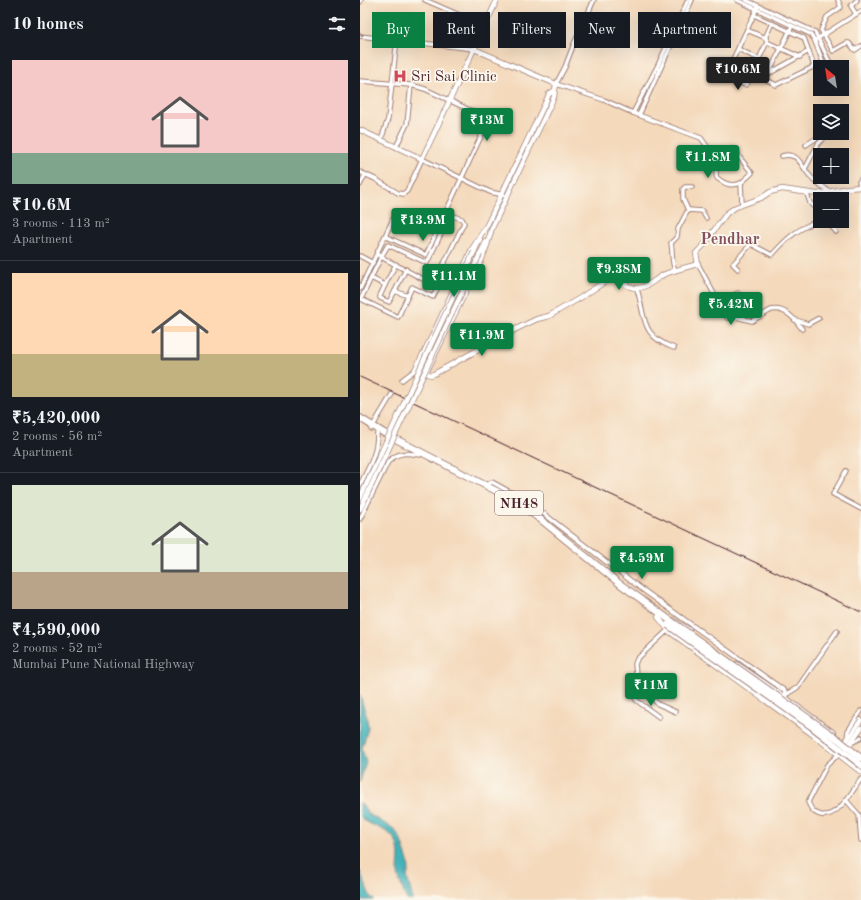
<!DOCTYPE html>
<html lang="en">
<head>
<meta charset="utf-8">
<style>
	body { margin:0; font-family:"Old Standard TT",serif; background:#20242c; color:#f1f3f6; height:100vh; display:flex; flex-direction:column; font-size:15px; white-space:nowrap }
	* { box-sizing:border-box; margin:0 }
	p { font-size:13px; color:#9ea1a6 }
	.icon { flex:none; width:22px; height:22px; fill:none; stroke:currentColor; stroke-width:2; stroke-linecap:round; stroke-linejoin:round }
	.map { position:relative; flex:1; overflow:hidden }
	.drawer { display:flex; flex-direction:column; background:#171b24; width:360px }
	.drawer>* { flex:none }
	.guide { position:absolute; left:12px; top:12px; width:380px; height:36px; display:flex; gap:8px }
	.needle { width:26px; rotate:330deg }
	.buttons { position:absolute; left:453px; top:60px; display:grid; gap:8px }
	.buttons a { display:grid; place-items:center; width:36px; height:36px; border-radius:0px; background:#171b24; box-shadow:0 4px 16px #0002; font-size:20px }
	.price { position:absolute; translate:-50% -34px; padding:0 9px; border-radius:4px; background:#0b8043; color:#fff; font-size:13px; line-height:26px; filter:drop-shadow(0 1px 2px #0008) }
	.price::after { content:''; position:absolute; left:50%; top:24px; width:12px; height:9px; margin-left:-6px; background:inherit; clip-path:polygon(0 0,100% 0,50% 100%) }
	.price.active { background:#222; color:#fff }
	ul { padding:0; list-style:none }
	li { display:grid; align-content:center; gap:8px; height:212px; padding:0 12px }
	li+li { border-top:1px solid #363941 }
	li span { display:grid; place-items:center; height:124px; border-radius:0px; color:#555 }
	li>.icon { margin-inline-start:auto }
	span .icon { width:72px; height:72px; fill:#fffc; stroke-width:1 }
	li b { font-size:17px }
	h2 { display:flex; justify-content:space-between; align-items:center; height:48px; padding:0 12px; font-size:17px }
	.chip { padding:0 14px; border-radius:0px; background:#171b24; box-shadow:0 4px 16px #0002; font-size:14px; line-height:36px }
	.chip.active { background:#0b8043; color:#fff }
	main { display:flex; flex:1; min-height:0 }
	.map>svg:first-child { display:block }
</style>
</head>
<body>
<main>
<section class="drawer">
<h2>10 homes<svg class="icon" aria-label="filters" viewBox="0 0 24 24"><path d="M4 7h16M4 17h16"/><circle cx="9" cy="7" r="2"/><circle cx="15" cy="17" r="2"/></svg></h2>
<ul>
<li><span style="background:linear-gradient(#f6c9c9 75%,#7fa58c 0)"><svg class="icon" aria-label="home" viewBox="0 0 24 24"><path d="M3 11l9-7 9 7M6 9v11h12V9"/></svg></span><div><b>₹10.6M</b><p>3 rooms · 113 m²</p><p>Apartment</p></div></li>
<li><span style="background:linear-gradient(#ffd9b3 65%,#c2b280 0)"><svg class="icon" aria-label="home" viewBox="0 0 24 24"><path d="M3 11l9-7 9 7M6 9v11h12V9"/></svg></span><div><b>₹5,420,000</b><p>2 rooms · 56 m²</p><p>Apartment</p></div></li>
<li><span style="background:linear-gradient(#dfe7d0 70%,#b9a48a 0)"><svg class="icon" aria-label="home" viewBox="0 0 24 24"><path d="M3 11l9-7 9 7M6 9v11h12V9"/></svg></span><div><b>₹4,590,000</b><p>2 rooms · 52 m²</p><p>Mumbai Pune National Highway</p></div></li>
</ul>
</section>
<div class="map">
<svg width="501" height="900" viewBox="0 0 501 900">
	<rect width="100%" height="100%" fill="#fbf7ec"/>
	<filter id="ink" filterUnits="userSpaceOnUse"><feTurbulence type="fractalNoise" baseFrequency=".025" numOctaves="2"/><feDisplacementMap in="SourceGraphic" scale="8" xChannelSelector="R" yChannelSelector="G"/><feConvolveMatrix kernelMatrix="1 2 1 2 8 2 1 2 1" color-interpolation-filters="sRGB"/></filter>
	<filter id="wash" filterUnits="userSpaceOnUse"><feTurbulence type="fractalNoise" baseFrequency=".012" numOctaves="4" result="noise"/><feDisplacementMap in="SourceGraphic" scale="16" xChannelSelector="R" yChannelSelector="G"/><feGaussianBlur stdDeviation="0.9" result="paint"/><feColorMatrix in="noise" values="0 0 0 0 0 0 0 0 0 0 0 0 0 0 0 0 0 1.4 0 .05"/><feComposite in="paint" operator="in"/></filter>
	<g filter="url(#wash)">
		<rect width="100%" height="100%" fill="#f4d9bb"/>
		<!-- water -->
		<g fill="#42b2b9" stroke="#466872">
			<path d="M 0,695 L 7,718 L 8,728 L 2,749 L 6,762 L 0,782 Z"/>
			<path d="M 0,802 L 10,815 L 34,829 L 40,838 L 48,861 L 49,869 L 47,877 L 53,900 L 47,900 C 44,892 39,882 38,873 C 38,861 42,848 33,837 C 26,828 3,824 0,815 C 0,811 0,806 0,802 Z"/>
			<path d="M 0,871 L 10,896 L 14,900 L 0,900 Z"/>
		</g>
	</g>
	<g filter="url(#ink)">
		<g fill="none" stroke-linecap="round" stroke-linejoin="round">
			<!-- street casing -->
			<g stroke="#9f7c73" stroke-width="5.5">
				<g id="street">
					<path d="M 65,0 L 125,26"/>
					<path d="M 234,0 L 213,46 L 205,67 L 196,84 L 244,100 L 273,113 L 341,138 L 357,160 C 359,166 354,172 357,178 C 365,184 371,187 381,183"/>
					<path d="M 377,0 L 450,34 L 454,39 L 465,67"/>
					<path d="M 386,0 L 455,32 L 472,67"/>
					<path d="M 478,0 L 481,7 L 467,17 L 461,30 L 473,51 L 487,43 L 489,43 L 494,49 L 495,50 L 501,46"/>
					<path d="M 0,2 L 1,0"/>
					<path d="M 496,14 L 491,6 L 497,0"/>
					<path d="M 387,30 L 406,38 L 407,42 L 387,84 L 385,85 L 369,78 L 366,74 L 398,6"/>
					<path d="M 0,36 L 114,49"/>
					<path d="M 405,38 L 412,23"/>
					<path d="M 457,39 L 501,11"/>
					<path d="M 407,42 L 440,57"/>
					<path d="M 378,49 L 399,59"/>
					<path d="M 410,73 L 449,51"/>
					<path d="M 406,79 L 432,26"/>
					<path d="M 0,81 L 51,85 L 65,89 L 129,119 L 66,255 L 25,236"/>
					<path d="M 375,81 L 383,67 L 416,85 L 451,68 L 454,66 L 444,38 L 394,15"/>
					<path d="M 273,113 L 298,65 L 328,0"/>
					<path d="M 279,115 L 332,0"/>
					<path d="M 21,140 L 28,119 L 37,39"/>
					<path d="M 36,147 L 47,124 L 51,85"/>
					<path d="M 373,149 L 392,173 L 381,183 L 382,204"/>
					<path d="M 422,156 C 440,151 441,168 452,178 C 457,183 464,187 469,192"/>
					<path d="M 445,169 L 458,144 L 466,136 L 464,133 L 446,145"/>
					<path d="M 0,172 L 15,179 L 38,193 L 43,194 L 47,191 L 62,159 L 130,192 L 144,195"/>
					<path d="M 0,185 L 5,175"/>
					<path d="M 500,187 L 499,182 L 501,179"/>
					<path d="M 447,194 L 450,203 L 460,213"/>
					<path d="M 328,210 L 323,199 L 323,189 L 325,187 L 332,187"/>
					<path d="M 467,221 L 476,232"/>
					<path d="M 17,254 L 21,257 L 28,245 L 67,263 L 90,215 L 102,219 L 104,223 L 74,284"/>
					<path d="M 0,256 L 13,263"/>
					<path d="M 338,264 L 367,318 L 376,317 L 392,321 L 411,310 C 425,307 435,319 442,329"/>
					<path d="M 378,269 L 373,264 L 391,244 L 412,255 C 428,237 437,229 460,220"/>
					<path d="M 315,270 C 311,261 313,252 311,243 L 317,237 L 318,229 L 328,210 L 342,211 L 346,218"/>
					<path d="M 11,278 L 25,285 L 36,264"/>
					<path d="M 25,285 L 20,296 L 20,298 L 29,302 L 35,291 L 48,296"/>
					<path d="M 0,289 L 33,219"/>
					<path d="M 277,289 C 286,318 280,336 314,348"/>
					<path d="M 35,291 L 46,269"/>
					<path d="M 0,299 L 1,299 L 38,317 L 52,287 L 73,297 L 78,287 L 21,257 L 1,299"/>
					<path d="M 358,300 L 370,297 L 378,293"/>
					<path d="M 383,318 L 388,310"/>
					<path d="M 436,320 L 448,324 L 459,318"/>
					<path d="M 42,380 L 55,370"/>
					<path d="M 11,429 L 32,394"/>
					<path d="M 486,471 L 473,494 L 501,509"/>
					<path d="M 0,485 C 9,466 17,455 17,433"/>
					<path d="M 126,485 L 132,482 L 170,503 L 279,587 L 336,628 L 425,691 L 424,696"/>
					<path d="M 0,519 L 28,462 C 38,451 48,453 60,455"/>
					<path d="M 277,684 L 298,704 L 316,712"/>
					<path d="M 424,696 L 438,687 L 477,631"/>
					<path d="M 299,717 L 276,700 L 272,693 L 273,688 L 277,684 L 275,664 L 277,659 L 308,630"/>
					<path d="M 487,739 L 488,731 L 501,711"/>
					<path d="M 491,743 L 499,739 L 501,737"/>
					<path d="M 479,754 L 467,765 L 448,802 C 451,809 453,813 461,815 C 478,818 492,791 501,779"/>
					<path d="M 486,800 L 499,815 L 501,840"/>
				</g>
			</g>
			<!-- secondary casing -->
			<g stroke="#9f7c73" stroke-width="6">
				<g id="secondary">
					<path d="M 194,91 L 189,94 L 187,99 L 127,225 L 112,249 L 76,328 L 55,370 L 71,375 L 74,374 L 158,328 L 177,319 L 189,316 L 220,298 L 249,279 C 259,278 267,289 277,288 C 288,288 296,278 305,274 C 315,270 327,267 338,264 L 336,253 L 346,243 L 352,233 L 367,213 L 376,207 L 401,198 L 410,192 L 422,189 L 457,194 L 488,188 L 501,187"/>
					<path d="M 0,130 L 62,159 L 137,0"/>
					<path d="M 114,252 L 120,239"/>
					<path d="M 120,254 L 126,242"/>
					<path d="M 66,373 L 109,285 C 120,267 127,248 132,228 L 194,97 L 196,84 L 114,49"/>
					<path d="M 0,509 L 4,501"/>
					<path d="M 298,617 L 310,632 L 452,734 L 501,772"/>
					<path d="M 313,620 L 329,630"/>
					<path d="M 377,664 L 416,691 L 474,733"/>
					<path d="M 483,746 L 501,720"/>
					<path d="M 486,749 L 501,728"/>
				</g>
			</g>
			<!-- highway casing -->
			<g stroke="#9f7c73" stroke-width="8">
				<path id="highway" d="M 0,418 L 24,433 L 150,498 L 180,519 L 260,584 L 311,621"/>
			</g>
			<!-- street -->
			<use href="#street" stroke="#fff" stroke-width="3.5"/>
			<!-- secondary -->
			<use href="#secondary" stroke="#fff" stroke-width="4.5"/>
			<!-- highway -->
			<use href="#highway" stroke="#fff" stroke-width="6"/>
			<!-- rail -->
			<g stroke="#4a1f2b" stroke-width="1">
				<path d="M 0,35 L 3,35"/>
				<path d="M 0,377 L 501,612"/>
			</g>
			<!-- secondary-bridge casing -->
			<g stroke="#9f7c73" stroke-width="6" stroke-linecap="butt">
				<g id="secondary-bridge">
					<path d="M 0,498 L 114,252"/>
					<path d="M 4,501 L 120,254"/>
				</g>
			</g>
			<!-- highway-bridge casing -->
			<g stroke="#9f7c73" stroke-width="8" stroke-linecap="butt">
				<g id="highway-bridge">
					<path d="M 311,621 L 479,740 L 501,758"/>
					<path d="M 308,625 L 451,726 L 501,765"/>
				</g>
			</g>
			<!-- secondary-bridge -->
			<use href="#secondary-bridge" stroke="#fff" stroke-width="4.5"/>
			<!-- highway-bridge -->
			<use href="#highway-bridge" stroke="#fff" stroke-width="6"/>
		</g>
	</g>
	<!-- icons -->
	<defs>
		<g id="hospital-bare" transform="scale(1.08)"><path d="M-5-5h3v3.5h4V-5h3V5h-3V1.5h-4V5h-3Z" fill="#d1495b" stroke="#fbf7ec" stroke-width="2.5" paint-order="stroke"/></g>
	</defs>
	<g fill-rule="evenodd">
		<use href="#hospital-bare" x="40" y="76"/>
	</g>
	<g text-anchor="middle" stroke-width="3.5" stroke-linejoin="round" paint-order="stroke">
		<!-- shield labels -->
		<rect fill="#fbf7ec" stroke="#7f6065" stroke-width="1" x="135" y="491" width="48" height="24" rx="3"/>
		<g font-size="14" font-weight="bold" fill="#4a1f2b">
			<text x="159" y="508">NH48</text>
		</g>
		<!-- poi labels -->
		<g font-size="15" fill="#4a1f2b" stroke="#fbf7ec" text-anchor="start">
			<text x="51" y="81">Sri Sai Clinic</text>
		</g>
		<!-- neighbourhood labels -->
		<g font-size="16" font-weight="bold" fill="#82515f" stroke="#fbf7ec">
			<text x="370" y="244">Pendhar</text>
		</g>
	</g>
</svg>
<div class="buttons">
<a><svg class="needle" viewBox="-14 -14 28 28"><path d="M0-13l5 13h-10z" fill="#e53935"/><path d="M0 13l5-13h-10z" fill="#9ea1a6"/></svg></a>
<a><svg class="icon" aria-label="layers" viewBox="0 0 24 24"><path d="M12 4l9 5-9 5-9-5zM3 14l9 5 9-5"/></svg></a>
<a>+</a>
<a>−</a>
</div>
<b class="price active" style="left:378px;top:91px">₹10.6M</b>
<b class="price" style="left:127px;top:142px">₹13M</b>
<b class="price" style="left:348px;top:179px">₹11.8M</b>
<b class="price" style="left:63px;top:242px">₹13.9M</b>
<b class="price" style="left:259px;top:291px">₹9.38M</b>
<b class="price" style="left:94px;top:298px">₹11.1M</b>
<b class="price" style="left:371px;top:326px">₹5.42M</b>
<b class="price" style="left:122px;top:357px">₹11.9M</b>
<b class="price" style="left:282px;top:580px">₹4.59M</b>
<b class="price" style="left:291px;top:707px">₹11M</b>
<div class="guide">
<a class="chip active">Buy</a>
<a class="chip">Rent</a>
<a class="chip">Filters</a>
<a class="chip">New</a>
<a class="chip">Apartment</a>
</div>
</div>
</main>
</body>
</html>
